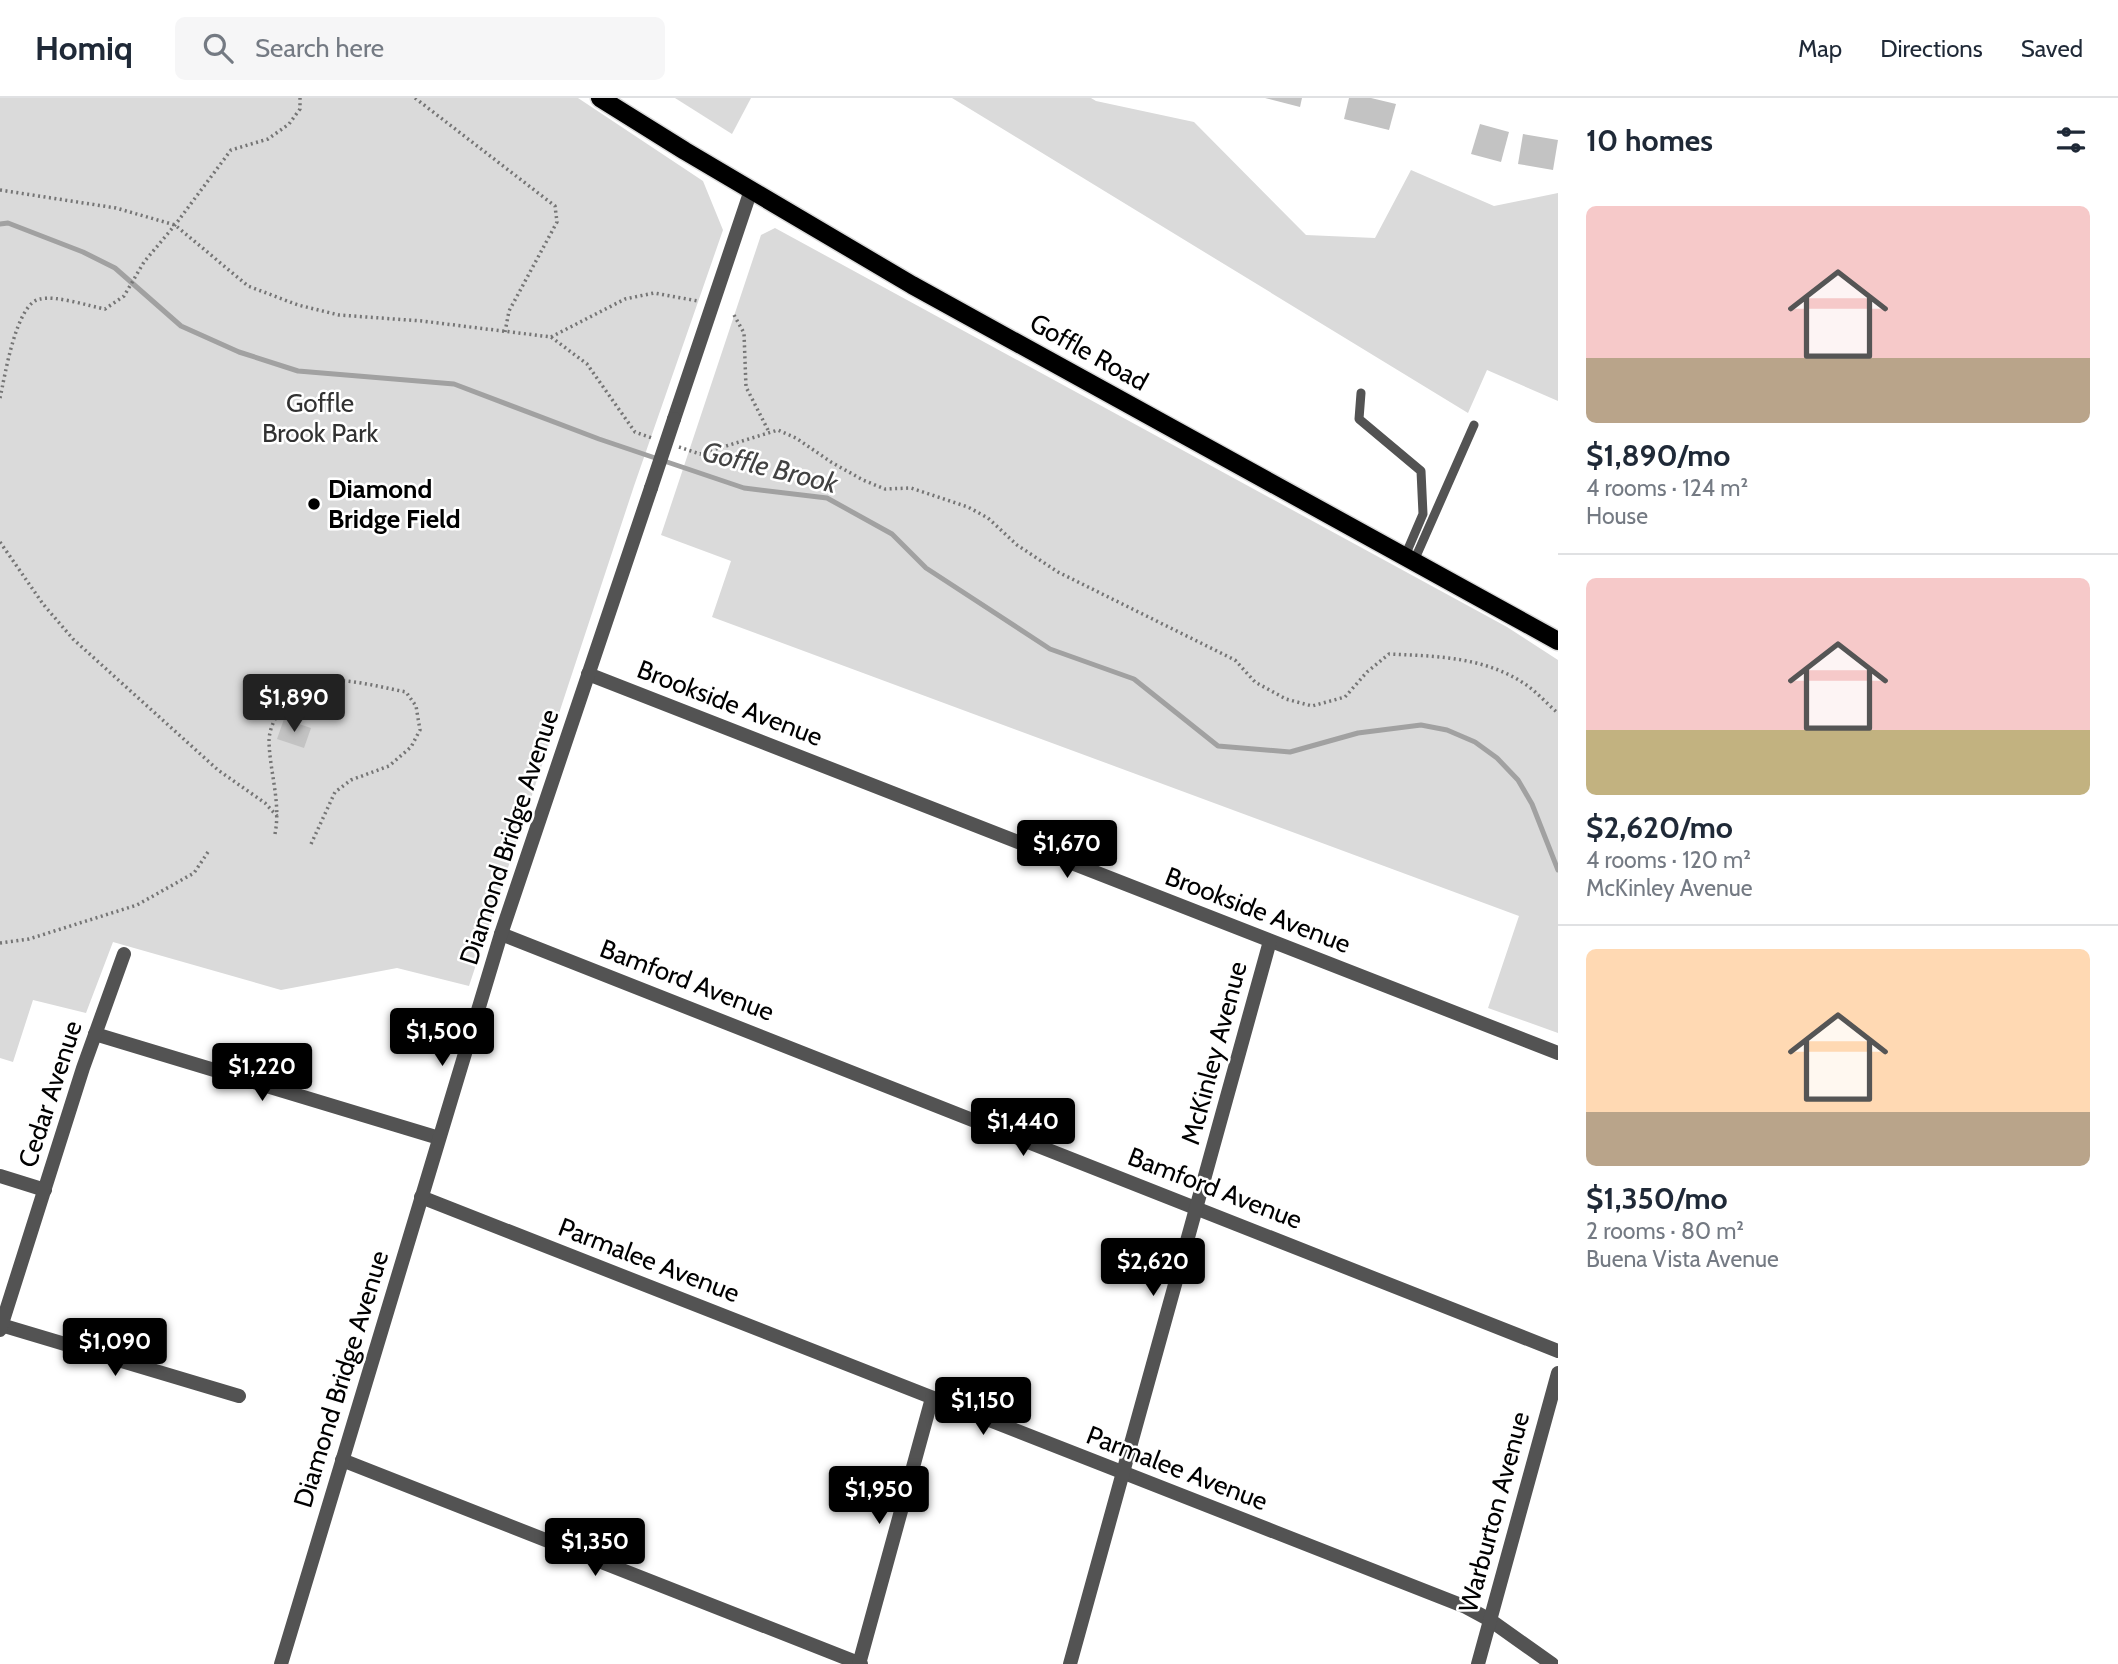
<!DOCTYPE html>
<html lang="en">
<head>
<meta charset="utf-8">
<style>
	body { margin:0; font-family:Cabin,sans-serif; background:#f6f6f7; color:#1f2937; height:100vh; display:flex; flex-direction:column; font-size:26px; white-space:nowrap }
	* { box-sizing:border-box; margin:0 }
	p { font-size:23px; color:#747a83 }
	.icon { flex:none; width:38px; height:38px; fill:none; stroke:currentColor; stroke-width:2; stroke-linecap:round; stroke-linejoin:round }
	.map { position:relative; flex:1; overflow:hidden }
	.side { display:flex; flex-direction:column; background:#fff; width:560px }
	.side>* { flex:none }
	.price { position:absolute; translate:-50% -60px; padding:0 16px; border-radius:7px; background:#000; color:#fff; font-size:23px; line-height:46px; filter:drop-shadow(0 2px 4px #0008) }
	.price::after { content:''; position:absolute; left:50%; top:42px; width:21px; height:16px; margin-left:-10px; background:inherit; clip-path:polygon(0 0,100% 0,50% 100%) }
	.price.on { background:#222; color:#fff }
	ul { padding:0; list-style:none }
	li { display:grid; align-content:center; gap:14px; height:371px; padding:0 28px }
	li+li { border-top:2px solid #e0e1e3 }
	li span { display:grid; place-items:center; height:217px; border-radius:10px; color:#555 }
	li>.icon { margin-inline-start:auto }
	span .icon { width:126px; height:126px; fill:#fffc; stroke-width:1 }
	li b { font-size:30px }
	h2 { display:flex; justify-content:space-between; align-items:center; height:84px; padding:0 28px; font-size:30px }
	header { display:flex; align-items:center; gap:42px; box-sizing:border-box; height:98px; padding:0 35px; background:#fff; border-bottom:2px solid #e0e1e3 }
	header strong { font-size:33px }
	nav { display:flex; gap:38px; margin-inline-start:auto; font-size:24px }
	.search { width:490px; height:63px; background:#f6f6f7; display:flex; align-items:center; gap:18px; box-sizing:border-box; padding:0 24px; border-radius:10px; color:#747a83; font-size:26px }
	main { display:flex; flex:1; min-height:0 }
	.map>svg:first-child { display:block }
</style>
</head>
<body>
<header>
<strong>Homiq</strong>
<div class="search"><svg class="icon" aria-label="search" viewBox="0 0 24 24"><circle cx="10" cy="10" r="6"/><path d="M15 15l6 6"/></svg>Search here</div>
<nav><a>Map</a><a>Directions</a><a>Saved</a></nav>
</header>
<main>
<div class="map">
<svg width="1558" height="1566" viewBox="0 0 1558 1566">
	<rect width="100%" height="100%" fill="#fff"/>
	<!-- green -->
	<g fill="#dadada">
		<path d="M 0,0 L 578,0 L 703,83 L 723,132 L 634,388 L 469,888 L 397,870 L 281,892 L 113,844 L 86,915 L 33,902 L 13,964 L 0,960 Z"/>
		<path d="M 675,0 L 751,0 L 732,36 Z"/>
		<path d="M 952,0 L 1091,0 L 1096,3 L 1194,24 L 1306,137 L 1375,140 L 1411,72 L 1494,108 L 1558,95 L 1558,303 L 1487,272 L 1468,315 Z"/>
		<path d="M 775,130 L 1507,529 L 1558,562 L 1558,935 L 1488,910 L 1519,818 L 712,519 L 731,463 L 661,437 L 761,137 Z"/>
	</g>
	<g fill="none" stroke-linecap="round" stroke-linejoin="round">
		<!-- stream -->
		<path stroke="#a1a1a1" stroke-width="5" d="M 0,126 L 8,125 L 83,154 L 115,170 L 181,228 L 239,254 L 298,273 L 454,286 L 599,341 L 744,390 L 827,400 L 892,436 L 926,470 L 1050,551 L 1134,581 L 1218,648 L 1290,654 L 1358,635 L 1421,627 L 1447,632 L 1475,644 L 1497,660 L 1518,682 L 1532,706 L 1558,772"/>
	</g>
	<!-- building -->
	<g fill="#c3c3c3">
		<path d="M 1265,0 L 1302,0 L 1300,9 Z"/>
		<path d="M 1349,0 L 1371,0 L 1396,6 L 1389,32 L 1344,21 Z"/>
		<path d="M 1480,26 L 1509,34 L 1501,64 L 1471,56 Z"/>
		<path d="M 1523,36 L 1558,42 L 1553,72 L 1518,66 Z"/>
		<path d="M 284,621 L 311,630 L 304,650 L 277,641 Z"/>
	</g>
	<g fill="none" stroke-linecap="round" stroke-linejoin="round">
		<!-- primary casing -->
		<g stroke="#dbdbdb" stroke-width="21">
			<path id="primary" d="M 600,0 L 685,53 L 912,187 L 1558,543"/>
		</g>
		<!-- path -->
		<g stroke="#757575" stroke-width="3.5" stroke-dasharray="2 3.5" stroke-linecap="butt">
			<path d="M 415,0 L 555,108 L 557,124 L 509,213 L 505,234"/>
			<path d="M 0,92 L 116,110 L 175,127 L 248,188 L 298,207 L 339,217 L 422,223 L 551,239 L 587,266 L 635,334 L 652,340"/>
			<path d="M 734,217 L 744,235 L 746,289 L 769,334"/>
			<path d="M 551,239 L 625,201 L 654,195 L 698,203"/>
			<path d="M 0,300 C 5,278 16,205 40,201 C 55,197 89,208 105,211 L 124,198 L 144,164 L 175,127 L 231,52 L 268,41 L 289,26 L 300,11 L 300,0"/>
			<path d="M 679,349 L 700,356 L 778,332 L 796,340 L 831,364 L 863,382 L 885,391 L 911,390 L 968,409 L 988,420 L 1017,447 L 1058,474 L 1235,562 L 1255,584 L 1286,601 L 1312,608 L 1345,599 L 1367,574 L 1389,556 C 1436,558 1485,559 1525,586 C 1537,594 1547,606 1558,615"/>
			<path d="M 0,444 L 43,506 L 73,541 L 218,672 L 265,705 L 277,718"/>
			<path d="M 275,736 C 281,705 270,675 269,644 C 269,608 313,580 346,583 C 366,585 386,590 406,594 L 416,608 L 420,632 L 411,649 L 389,668 L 351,682 L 335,694 L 311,746"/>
			<path d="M 0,845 L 29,841 L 137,807 L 194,775 L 208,754"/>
		</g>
		<!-- service -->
		<g stroke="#535353" stroke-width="9">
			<path d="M 1361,295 L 1359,321 L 1421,373 L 1423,416 L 1405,458"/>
			<path d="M 1414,463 L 1474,327"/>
		</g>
		<!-- minor -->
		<g stroke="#535353" stroke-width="14">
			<path d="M 588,576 L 1558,955"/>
			<path d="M 501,836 L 1558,1253"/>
			<path d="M 95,936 L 439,1040"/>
			<path d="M 0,1078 L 45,1092"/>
			<path d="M 421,1099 L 1466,1509 L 1490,1522 L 1552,1566"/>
			<path d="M 1,1227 L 239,1298"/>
			<path d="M 0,1232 L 83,970 L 124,856"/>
			<path d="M 342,1362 L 861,1566"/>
			<path d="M 859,1566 L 932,1300"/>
			<path d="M 1070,1566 L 1270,843"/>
		</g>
		<!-- tertiary -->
		<g stroke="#535353" stroke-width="14">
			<path d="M 674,321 L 751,92"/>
			<path d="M 281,1566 L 501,836 L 651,390"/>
			<path d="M 1478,1566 L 1558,1275"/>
		</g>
		<!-- primary -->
		<use href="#primary" stroke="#000" stroke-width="18"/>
		<!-- tertiary-bridge -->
		<path stroke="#535353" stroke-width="14" d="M 651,390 L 674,321"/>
	</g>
	<!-- markers -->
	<circle fill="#000" stroke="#fff" stroke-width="2.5" cx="314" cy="406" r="7"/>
	<g text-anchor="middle" stroke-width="5" stroke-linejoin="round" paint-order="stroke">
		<!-- street labels -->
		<g font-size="26" fill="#000" stroke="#fff">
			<text transform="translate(1089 254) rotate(29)" y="9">Goffle Road</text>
			<text transform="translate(730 605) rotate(21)" y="9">Brookside Avenue</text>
			<text transform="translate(509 739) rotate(-72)" y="9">Diamond Bridge Avenue</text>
			<text transform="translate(1258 812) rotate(21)" y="9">Brookside Avenue</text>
			<text transform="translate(687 882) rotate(21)" y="9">Bamford Avenue</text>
			<text transform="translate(1214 955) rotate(-75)" y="9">McKinley Avenue</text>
			<text transform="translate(50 996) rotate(-72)" y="9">Cedar Avenue</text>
			<text transform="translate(1215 1090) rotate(21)" y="9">Bamford Avenue</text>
			<text transform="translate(649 1162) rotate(21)" y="9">Parmalee Avenue</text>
			<text transform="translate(341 1281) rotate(-73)" y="9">Diamond Bridge Avenue</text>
			<text transform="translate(1177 1370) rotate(21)" y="9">Parmalee Avenue</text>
			<text transform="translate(1494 1414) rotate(-75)" y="9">Warburton Avenue</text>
		</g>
		<!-- park labels -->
		<g font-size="26" fill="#313131" stroke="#fff">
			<text x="320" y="314">Goffle<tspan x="320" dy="30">Brook Park</tspan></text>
		</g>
		<!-- poi labels -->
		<g font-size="26" font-weight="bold" fill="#000" stroke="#fff" text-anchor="start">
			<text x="328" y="400">Diamond<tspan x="328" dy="30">Bridge Field</tspan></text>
		</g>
		<!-- water labels -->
		<g font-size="28" font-style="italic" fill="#424242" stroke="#fff">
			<text transform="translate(770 369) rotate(14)" y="10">Goffle Brook</text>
		</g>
	</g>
</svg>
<b class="price on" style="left:294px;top:636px">$1,890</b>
<b class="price" style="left:1067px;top:782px">$1,670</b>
<b class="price" style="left:442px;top:970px">$1,500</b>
<b class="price" style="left:262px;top:1005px">$1,220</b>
<b class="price" style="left:1023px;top:1060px">$1,440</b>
<b class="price" style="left:1153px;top:1200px">$2,620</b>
<b class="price" style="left:115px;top:1280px">$1,090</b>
<b class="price" style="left:983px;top:1339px">$1,150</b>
<b class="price" style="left:879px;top:1428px">$1,950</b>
<b class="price" style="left:595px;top:1480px">$1,350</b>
</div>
<section class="side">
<h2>10 homes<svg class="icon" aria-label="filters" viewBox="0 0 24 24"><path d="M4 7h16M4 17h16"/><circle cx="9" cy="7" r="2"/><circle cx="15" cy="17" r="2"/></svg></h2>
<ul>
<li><span style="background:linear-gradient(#f6c9c9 70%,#b9a48a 0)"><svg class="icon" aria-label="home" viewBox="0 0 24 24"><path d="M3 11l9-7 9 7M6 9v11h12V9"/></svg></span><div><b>$1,890/mo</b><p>4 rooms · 124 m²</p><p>House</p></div></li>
<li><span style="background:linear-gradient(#f6c9c9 70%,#c2b280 0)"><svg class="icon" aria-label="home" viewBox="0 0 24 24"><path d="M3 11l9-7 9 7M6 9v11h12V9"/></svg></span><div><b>$2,620/mo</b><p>4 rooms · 120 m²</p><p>McKinley Avenue</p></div></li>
<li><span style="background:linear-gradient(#ffd9b3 75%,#b9a48a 0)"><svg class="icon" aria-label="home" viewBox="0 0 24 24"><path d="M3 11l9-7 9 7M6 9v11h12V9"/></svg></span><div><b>$1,350/mo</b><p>2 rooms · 80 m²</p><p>Buena Vista Avenue</p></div></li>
</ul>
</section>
</main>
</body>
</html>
